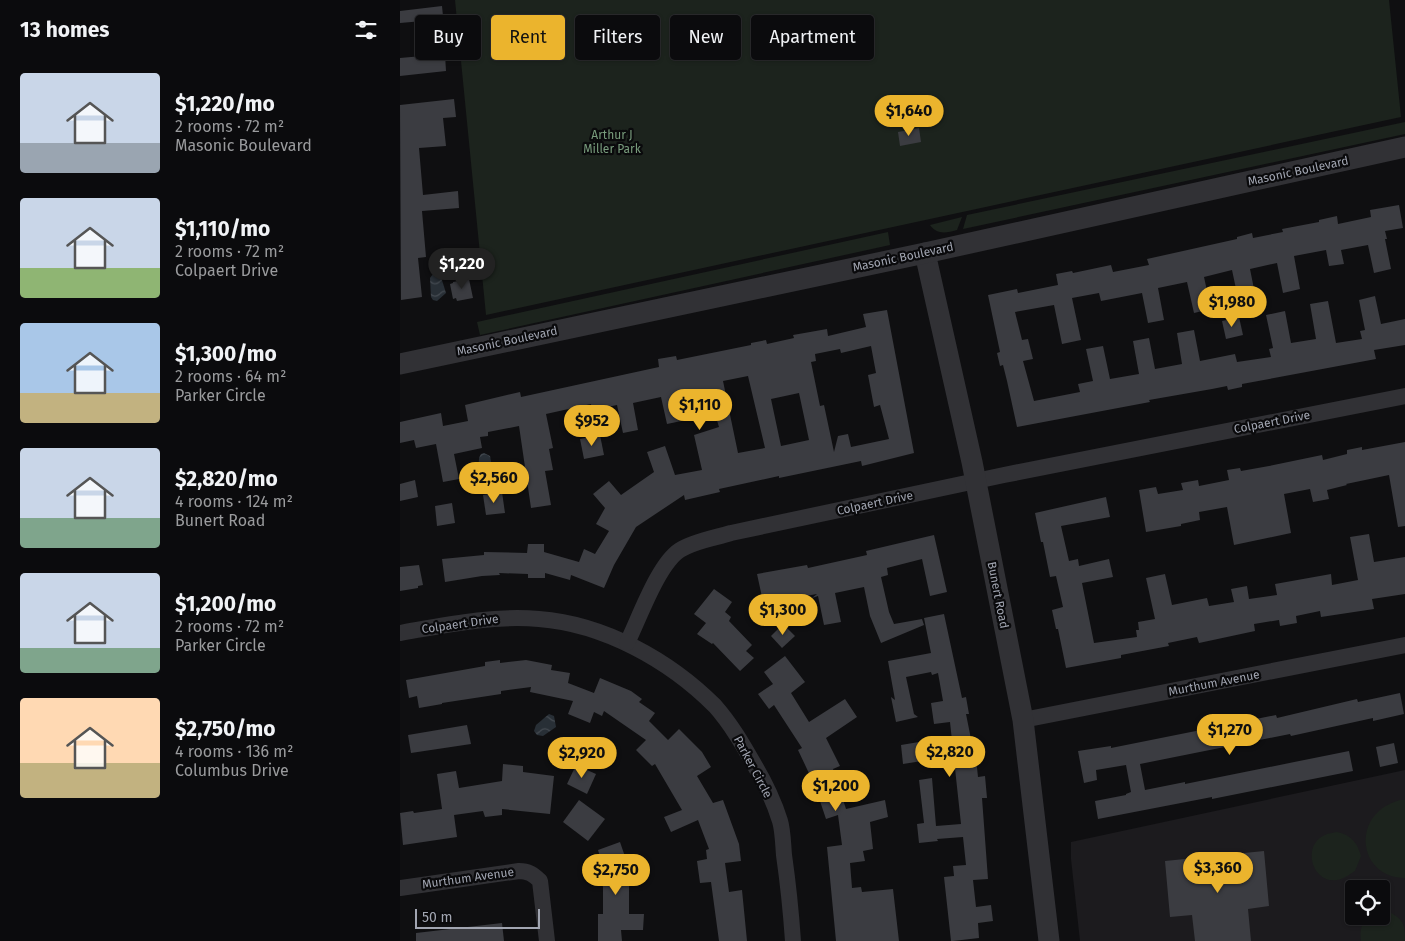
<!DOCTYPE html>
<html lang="en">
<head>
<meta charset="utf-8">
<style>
	body { margin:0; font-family:"Fira Sans",sans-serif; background:#19191b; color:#f1f3f6; height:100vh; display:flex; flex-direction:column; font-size:19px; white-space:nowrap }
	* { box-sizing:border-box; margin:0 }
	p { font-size:16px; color:#9a9b9d }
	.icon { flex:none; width:28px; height:28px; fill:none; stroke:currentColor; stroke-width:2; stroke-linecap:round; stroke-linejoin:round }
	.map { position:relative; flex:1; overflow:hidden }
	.side { display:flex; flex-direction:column; background:#0b0b0d; width:400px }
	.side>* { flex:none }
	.banner { position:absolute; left:15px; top:15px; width:475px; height:45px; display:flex; gap:10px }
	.fabs { position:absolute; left:945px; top:880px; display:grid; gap:10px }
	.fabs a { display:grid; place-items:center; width:45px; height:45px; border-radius:5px; background:#0b0b0d; box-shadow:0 1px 4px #0004,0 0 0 1px #2b2b2e; font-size:25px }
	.scale { position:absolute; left:15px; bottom:12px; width:125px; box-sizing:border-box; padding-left:5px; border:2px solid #a1a5b1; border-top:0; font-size:14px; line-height:18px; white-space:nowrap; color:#a1a5b1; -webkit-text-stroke:4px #0a0a0c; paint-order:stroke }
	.price { position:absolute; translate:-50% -42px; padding:0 11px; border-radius:18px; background:#ebb42d; color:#111; font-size:16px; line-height:32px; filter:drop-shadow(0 1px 2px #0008) }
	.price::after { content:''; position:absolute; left:50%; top:30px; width:15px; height:11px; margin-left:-8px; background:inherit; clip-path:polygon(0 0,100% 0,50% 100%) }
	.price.current { background:#222; color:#fff }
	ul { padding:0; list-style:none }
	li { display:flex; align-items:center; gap:15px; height:125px; padding:0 20px }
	li span { display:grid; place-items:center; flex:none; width:140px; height:100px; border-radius:5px; color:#555 }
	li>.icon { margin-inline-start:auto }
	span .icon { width:60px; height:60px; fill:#fffc; stroke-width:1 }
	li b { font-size:21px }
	h2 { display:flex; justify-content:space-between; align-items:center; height:60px; padding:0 20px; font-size:21px }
	.chip { padding:0 18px; border-radius:5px; background:#0b0b0d; box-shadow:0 1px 4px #0004,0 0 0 1px #2b2b2e; font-size:18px; line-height:45px }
	.chip.current { background:#ebb42d; color:#111 }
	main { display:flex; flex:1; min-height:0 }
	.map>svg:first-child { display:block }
</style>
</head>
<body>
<main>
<section class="side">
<h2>13 homes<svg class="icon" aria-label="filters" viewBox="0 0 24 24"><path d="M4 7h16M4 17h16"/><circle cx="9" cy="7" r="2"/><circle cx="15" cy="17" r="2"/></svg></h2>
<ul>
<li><span style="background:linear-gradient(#c9d6e8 70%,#9aa5b1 0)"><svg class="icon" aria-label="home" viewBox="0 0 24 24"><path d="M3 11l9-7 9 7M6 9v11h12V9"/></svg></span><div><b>$1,220/mo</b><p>2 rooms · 72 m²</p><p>Masonic Boulevard</p></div></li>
<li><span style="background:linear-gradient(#c9d6e8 70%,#8fb573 0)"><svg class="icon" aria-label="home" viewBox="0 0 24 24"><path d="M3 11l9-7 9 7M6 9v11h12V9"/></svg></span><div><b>$1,110/mo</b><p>2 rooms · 72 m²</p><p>Colpaert Drive</p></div></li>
<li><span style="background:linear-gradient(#a9c7e8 70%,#c2b280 0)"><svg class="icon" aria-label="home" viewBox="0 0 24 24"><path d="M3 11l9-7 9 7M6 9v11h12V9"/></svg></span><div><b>$1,300/mo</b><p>2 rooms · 64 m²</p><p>Parker Circle</p></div></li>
<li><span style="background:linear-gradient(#c9d6e8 70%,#7fa58c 0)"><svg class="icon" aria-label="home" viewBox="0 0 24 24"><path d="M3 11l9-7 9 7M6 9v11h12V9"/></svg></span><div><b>$2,820/mo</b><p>4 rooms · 124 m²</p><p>Bunert Road</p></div></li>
<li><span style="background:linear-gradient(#c9d6e8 75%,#7fa58c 0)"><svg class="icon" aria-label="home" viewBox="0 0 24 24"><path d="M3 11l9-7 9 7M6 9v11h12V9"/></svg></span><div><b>$1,200/mo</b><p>2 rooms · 72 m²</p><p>Parker Circle</p></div></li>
<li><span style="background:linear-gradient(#ffd9b3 65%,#c2b280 0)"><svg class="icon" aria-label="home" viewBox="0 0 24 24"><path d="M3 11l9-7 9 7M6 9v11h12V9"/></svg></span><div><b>$2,750/mo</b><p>4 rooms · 136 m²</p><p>Columbus Drive</p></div></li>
</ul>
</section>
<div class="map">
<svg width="1005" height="941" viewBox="0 0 1005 941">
	<defs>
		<pattern id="water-waves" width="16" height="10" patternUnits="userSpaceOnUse" patternTransform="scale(1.25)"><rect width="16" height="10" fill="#282f36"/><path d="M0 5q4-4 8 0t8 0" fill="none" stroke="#444a51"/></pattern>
	</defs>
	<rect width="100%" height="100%" fill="#0f0f11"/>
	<!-- built -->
	<path fill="#1c1b1e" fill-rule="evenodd" d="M 1005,770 L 1005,941 L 680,941 L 671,859 L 671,842 ZM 954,889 L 981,889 L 981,916 L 954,916 Z"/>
	<!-- green -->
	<g fill="#1c231d">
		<path d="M 55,0 L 989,0 L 1001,117 L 86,315 Z"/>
		<path d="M 1005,122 L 1005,134 L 563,229 L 567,215 Z"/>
		<path d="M 562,217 L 557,230 C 546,233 537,235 530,225 Z"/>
		<path d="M 488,232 L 490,245 L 80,335 L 77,322 Z"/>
		<path d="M 1000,800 L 1005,800 L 1005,878 C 958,878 949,814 1000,800 Z"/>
		<path d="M 937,832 C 951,835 957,842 961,856 L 955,871 C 950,874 944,879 937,880 C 912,884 901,845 925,835 C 928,833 933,833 937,832 Z"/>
		<path d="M 988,911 C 1004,920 1005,924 1005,941 L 961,941 C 959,924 964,916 981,916 L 981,912 Z"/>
	</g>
	<!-- water -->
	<g fill="url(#water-waves)">
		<path d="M 37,273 L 41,277 L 46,293 L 37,301 L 33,300 L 31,297 L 30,278 L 33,274 Z"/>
		<path d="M 84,453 L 90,456 L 93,473 L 86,477 L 82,475 C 79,470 77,459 81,454 Z"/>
		<path d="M 149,714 L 154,716 L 156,727 L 143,736 L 137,735 L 134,731 L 136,725 Z"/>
	</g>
	<!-- building -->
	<g fill="#3b3c41" fill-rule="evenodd">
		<path d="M 42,6 L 44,26 L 24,29 L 23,21 L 0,23 L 0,11 Z"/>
		<path d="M 45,54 L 46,71 L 0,76 L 0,58 Z"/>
		<path d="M 54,99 L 56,117 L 43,118 L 46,146 L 19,148 L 23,195 L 58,191 L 59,208 L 22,211 L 26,257 L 18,258 L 22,297 L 1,300 L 0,105 Z"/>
		<path d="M 519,128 L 521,142 L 500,146 L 498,132 Z"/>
		<path d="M 999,205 L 1003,228 L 985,231 L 987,239 L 985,239 L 991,269 L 974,273 L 968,245 L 941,250 L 944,264 L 929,266 L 926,250 L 894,256 L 900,289 L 883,293 L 877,263 L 850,269 L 856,299 L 839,303 L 832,270 L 804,277 L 811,309 L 794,313 L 787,282 L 758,288 L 764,320 L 748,323 L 742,293 L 701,301 L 699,293 L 672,298 L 681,340 L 662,344 L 654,305 L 615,312 L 622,340 L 628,339 L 633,359 L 623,361 L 634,401 L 680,392 L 678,384 L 693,381 L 686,349 L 703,346 L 710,379 L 739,374 L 733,341 L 749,338 L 755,369 L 782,364 L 777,333 L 794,330 L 800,361 L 835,354 L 837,362 L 871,357 L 869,349 L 873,348 L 866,315 L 885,311 L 891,343 L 916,339 L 910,304 L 928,301 L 936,343 L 962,339 L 960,331 L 965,330 L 959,300 L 975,296 L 981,324 L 1005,319 L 1005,345 L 974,350 L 976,359 L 842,384 L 842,387 L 828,390 L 827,386 L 812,389 L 749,400 L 750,402 L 617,427 L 607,381 L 603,365 L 600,366 L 597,353 L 600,352 L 588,295 L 617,289 L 618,293 L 658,285 L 656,274 L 672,271 L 673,273 L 711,265 L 713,272 L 749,265 L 747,259 L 837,239 L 837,237 L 852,233 L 853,238 L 883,232 L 882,229 L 919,222 L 919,220 L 937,216 L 938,224 L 971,217 L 970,210 Z"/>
		<path d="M 69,279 L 73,298 L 57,301 L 56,298 L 53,299 L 50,284 L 53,283 L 53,282 Z"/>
		<path d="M 487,310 L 514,453 L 462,466 L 461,461 L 379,478 L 379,476 L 319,489 L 320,492 L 285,500 L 284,495 L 236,527 L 214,565 L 204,588 L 171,575 L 170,580 L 145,573 L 145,578 L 128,578 L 128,574 L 99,573 L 100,575 L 82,576 L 45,582 L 42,559 L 84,555 L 84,552 L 127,553 L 128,544 L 144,544 L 144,552 L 179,562 L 184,549 L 195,554 L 209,531 L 196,524 L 205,508 L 193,494 L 209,481 L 221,495 L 254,472 L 247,452 L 265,446 L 275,475 L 302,470 L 294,435 L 319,427 L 315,414 L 267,424 L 261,397 L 233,403 L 238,430 L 223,433 L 217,405 L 192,410 L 191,404 L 146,414 L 153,448 L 149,449 L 153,470 L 145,471 L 151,505 L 131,508 L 119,426 L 88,432 L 88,436 L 80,437 L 82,448 L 54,454 L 59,479 L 43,482 L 36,444 L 16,448 L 14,440 L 0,443 L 0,422 L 41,413 L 43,426 L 68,421 L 65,405 L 120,392 L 121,397 L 259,367 L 258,359 L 276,356 L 277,360 L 351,345 L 351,343 L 366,340 L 367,344 L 394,338 L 393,335 L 427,329 L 428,336 L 466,327 L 463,314 ZM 471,346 L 476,373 L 468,375 L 474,407 L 480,405 L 489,439 L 451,447 L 448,434 L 438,436 L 434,452 L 424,405 L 420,406 L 411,362 L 416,361 L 415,354 L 440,349 L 441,353 ZM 348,376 L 365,448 L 338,453 L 323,381 ZM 399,393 L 409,440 L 381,446 L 371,399 Z"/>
		<path d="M 839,317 L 843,335 L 826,339 L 822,321 Z"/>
		<path d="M 200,435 L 204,455 L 184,459 L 180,439 Z"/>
		<path d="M 1005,442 L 1005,526 L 998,527 L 989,475 L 946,484 L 947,485 L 927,490 L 929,499 L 913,502 L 910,489 L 884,494 L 891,533 L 834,545 L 827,507 L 799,512 L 800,520 L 781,524 L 781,526 L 746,532 L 739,490 L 756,487 L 758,494 L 783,490 L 781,483 L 798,480 L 799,486 L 829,480 L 827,470 L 840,468 L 841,471 L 869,466 L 922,455 L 923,460 L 947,454 L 947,450 L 962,447 L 962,450 Z"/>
		<path d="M 15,480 L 18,497 L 0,501 L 0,484 Z"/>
		<path d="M 102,492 L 105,513 L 86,515 L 83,495 Z"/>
		<path d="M 706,497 L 710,517 L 661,526 L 669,561 L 678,559 L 679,566 L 709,559 L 713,577 L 682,583 L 694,643 L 737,637 L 736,630 L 739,630 L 738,622 L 755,619 L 746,578 L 765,574 L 772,605 L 807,598 L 809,606 L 834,602 L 831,589 L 847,586 L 849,599 L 877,595 L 875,584 L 931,574 L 932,585 L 958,580 L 950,537 L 969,534 L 974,562 L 1005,557 L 1005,594 L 972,599 L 974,609 L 921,617 L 920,611 L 896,616 L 897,623 L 880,626 L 879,620 L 854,624 L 855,631 L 799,643 L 797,637 L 768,643 L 769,646 L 721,655 L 721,658 L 666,668 L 658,629 L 656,629 L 652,610 L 663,607 L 656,576 L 650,577 L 643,542 L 641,542 L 635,513 Z"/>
		<path d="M 52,503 L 55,523 L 37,526 L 35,506 Z"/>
		<path d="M 534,535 L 547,592 L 530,596 L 522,559 L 487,568 L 488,575 L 481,577 L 489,612 L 494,624 L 522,619 L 524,625 L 481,643 L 470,616 L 464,587 L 435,593 L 441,622 L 424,625 L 418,596 L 412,598 L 417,594 L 382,600 L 381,594 L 362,597 L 357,574 L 407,565 L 408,568 L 467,555 L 466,551 Z"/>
		<path d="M 19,565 L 23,585 L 18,586 L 18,588 L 0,591 L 0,567 Z"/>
		<path d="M 314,589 L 332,602 L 325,612 L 331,617 L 329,621 L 352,645 L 346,651 L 354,658 L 340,671 L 313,643 L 312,644 L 297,634 L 306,623 L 294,614 Z"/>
		<path d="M 544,614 L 562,698 L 566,697 L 569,714 L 566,714 L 571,739 L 574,739 L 578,777 L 585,776 L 587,798 L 582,798 L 588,879 L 573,880 L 576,907 L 591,905 L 593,921 L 578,923 L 579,938 L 553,941 L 551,941 L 544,877 L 554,876 L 553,866 L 566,865 L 563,837 L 537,839 L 538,841 L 519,843 L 517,824 L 524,823 L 519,780 L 532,778 L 536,826 L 561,824 L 550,722 L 534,724 L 531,703 L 543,701 L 538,673 L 532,675 L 531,672 L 506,677 L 514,714 L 518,717 L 496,722 L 491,697 L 495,700 L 488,661 L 531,653 L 524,618 Z"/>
		<path d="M 383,624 L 395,636 L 382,648 L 371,636 Z"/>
		<path d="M 385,656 L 405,682 L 391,693 L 409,722 L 445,699 L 457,717 L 426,738 L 440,766 L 433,769 L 446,809 L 485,800 L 488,817 L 470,822 L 473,849 L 463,851 L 465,861 L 450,863 L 452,888 L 461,887 L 462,892 L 493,889 L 499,941 L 436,941 L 427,847 L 442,845 L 438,815 L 426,819 L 415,786 L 398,750 L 402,748 L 374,705 L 369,709 L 358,694 L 373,684 L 364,672 Z"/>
		<path d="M 100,660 L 100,663 L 126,660 L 152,665 L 151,670 L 170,673 L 168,683 L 194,693 L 200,678 L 231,691 L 242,699 L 239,702 L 255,713 L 249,721 L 268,740 L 279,729 L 302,752 L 311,767 L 297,776 L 313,803 L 323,800 L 339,844 L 341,861 L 325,863 L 329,892 L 342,890 L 347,941 L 319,941 L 311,882 L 300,883 L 297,861 L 307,859 L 306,850 L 309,849 L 298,820 L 271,832 L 264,817 L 282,810 L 255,764 L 252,766 L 236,750 L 246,740 L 204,711 L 202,716 L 194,712 L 190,723 L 168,714 L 173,701 L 130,692 L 131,687 L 101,691 L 101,694 L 42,703 L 42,704 L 19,708 L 17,696 L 9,698 L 6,680 L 85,666 L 85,662 Z"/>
		<path d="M 1000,693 L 1004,714 L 973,721 L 973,718 L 891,736 L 890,734 L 740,764 L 745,790 L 785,782 L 785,784 L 949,751 L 953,771 L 812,799 L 812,797 L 698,819 L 695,801 L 726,795 L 726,794 L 731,792 L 726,765 L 696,770 L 697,780 L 684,783 L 678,751 L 711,746 L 711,748 L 876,715 L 877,718 L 957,699 L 958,702 Z"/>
		<path d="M 67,725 L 71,744 L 11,753 L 8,735 Z"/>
		<path d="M 519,742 L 522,761 L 503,764 L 501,745 Z"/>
		<path d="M 994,743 L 998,763 L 980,767 L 976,747 Z"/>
		<path d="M 103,764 L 123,766 L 123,772 L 154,776 L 150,814 L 102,809 L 102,815 L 85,817 L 83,811 L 54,815 L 57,837 L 3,845 L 0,813 L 13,811 L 14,813 L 42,809 L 37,774 L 56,771 L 59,788 L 102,781 Z"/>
		<path d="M 176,765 L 196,774 L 187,794 L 167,784 Z"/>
		<path d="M 179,800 L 205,819 L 188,841 L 163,822 Z"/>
		<path d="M 220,842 L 232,877 L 229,878 L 229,914 L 244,914 L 243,930 L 221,930 L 222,941 L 198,941 L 198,914 L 203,914 L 203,887 L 198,872 L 204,870 L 198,850 Z"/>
		<path d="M 864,851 L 869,906 L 848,909 L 851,941 L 795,941 L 792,915 L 770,917 L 765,861 Z"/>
		<path d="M 102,923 L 104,941 L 16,941 L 16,933 Z"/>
	</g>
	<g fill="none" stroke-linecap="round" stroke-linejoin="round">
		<!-- minor -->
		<g stroke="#313135" stroke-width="16">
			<path d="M 0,633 C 46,625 92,615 139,619 C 204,624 269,660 315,706 C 331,724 343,745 355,766 C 365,783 374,802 380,821 C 383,831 383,844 384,855 C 388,883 391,912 393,941"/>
			<path d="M 227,643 C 239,619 258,564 280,550 C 294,541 315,538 331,533 L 604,475 L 1005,396"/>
			<path d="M 623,720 L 1005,645"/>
			<path d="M 0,888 L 119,871 C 128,871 133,874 140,881 L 147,941"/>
		</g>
		<!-- tertiary -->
		<g stroke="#313135" stroke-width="21">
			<path d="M 525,253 L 572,462 L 623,720 L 649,941"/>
			<path d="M 0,364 L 525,253 L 1005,147"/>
		</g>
	</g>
	<g text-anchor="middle" stroke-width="4.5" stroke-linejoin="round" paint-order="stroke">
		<!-- park labels -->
		<g font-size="12" fill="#789c7c" stroke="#0a0a0c">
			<text x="212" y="139">Arthur J<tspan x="212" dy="14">Miller Park</tspan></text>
		</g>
		<!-- street labels -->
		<g font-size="12" fill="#a1a5b1" stroke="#0a0a0c">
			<text transform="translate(898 171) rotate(-12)" y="4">Masonic Boulevard</text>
			<text transform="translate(503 257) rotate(-12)" y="4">Masonic Boulevard</text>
			<text transform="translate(107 341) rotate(-12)" y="4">Masonic Boulevard</text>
			<text transform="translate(872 422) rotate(-11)" y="4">Colpaert Drive</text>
			<text transform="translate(475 503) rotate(-12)" y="4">Colpaert Drive</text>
			<text transform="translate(598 595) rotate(79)" y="4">Bunert Road</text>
			<text transform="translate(60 624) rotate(-8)" y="4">Colpaert Drive</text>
			<text transform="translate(814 683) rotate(-11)" y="4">Murthum Avenue</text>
			<text transform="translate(353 767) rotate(62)" y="4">Parker Circle</text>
			<text transform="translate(68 878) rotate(-8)" y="4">Murthum Avenue</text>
		</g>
	</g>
</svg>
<div class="fabs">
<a><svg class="icon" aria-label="locate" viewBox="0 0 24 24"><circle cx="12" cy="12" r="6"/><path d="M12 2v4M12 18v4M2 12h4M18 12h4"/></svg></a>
</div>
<div class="scale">50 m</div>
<b class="price" style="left:509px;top:137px">$1,640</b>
<b class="price current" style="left:62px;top:290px">$1,220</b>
<b class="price" style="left:832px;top:328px">$1,980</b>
<b class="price" style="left:300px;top:431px">$1,110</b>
<b class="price" style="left:192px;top:447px">$952</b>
<b class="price" style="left:94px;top:504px">$2,560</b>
<b class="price" style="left:383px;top:636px">$1,300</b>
<b class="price" style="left:830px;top:756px">$1,270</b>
<b class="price" style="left:550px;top:778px">$2,820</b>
<b class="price" style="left:182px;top:779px">$2,920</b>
<b class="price" style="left:436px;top:812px">$1,200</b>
<b class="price" style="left:818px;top:894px">$3,360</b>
<b class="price" style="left:216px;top:896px">$2,750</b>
<div class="banner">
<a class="chip">Buy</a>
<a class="chip current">Rent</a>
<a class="chip">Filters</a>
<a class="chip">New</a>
<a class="chip">Apartment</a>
</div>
</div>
</main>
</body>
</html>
